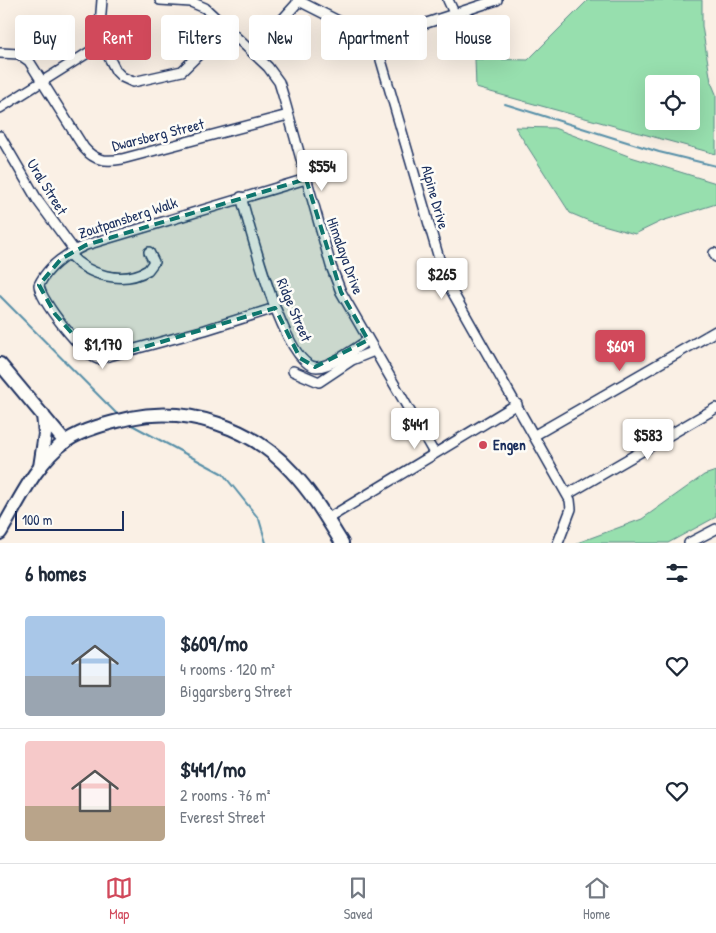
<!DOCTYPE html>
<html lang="en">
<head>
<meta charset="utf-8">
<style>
	body { margin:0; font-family:"Patrick Hand",sans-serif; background:#f6f6f7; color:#1f2937; height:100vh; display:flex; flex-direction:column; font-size:19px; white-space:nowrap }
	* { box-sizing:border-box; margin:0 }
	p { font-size:16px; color:#747a83 }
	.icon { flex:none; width:28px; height:28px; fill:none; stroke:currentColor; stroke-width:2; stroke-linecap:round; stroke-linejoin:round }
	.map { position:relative; height:543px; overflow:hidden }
	.details { display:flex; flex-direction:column; background:#fff; flex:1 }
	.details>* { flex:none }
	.banner { position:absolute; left:15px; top:15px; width:686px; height:45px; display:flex; gap:10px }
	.controls { position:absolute; left:645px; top:75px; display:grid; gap:10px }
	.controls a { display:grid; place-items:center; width:55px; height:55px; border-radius:5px; background:#fff; box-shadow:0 5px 20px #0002; font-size:25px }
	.scale { position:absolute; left:15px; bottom:12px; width:109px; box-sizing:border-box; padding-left:5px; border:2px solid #1b2f5e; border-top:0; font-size:14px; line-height:18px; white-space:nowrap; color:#1b2f5e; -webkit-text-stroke:4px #fdfcf7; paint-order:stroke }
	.price { position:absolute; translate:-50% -42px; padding:0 11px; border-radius:5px; background:#fff; color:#222; font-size:16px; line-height:32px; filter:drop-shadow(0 1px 2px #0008) }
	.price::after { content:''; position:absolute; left:50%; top:30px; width:15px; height:11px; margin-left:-8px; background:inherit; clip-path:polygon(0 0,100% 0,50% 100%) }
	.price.active { background:#d1495b; color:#fff }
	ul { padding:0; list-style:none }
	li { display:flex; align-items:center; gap:15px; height:125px; padding:0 25px }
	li+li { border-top:1px solid #e0e1e3 }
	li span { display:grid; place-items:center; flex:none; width:140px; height:100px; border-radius:5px; color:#555 }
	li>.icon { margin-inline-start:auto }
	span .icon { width:60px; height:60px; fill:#fffc; stroke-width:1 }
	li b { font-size:21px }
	h2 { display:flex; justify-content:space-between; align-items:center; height:60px; padding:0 25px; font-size:21px }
	.chip { padding:0 18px; border-radius:5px; background:#fff; box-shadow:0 5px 20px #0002; font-size:18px; line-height:45px }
	.chip.active { background:#d1495b; color:#fff }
	.menu { display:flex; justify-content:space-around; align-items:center; height:70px; border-top:1px solid #e0e1e3; background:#fff; font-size:14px; color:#747a83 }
	.menu a { display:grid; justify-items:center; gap:2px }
	.menu .active { color:#d1495b }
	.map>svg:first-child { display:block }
</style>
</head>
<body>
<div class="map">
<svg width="716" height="543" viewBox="0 0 716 543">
	<rect width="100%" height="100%" fill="#faf0e5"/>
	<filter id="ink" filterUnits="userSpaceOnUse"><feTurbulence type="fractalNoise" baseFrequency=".02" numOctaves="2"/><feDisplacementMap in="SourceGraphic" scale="10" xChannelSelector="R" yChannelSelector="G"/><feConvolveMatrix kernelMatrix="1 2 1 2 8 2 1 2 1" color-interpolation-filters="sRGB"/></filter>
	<g filter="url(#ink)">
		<!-- green -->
		<g fill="#97dfae" stroke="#598786" fill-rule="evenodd">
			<path d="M 588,0 L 702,0 L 702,26 L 711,82 L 716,94 L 716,154 L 476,88 L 475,59 L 528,60 ZM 654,84 L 691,84 L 691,121 L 654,121 Z"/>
			<path d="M 515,127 L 554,128 L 631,157 L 716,183 L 716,204 L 662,221 L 635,234 L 589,221 L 570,213 Z"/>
			<path d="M 716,471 L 716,517 L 668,543 L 577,543 L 642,519 L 704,475 Z"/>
		</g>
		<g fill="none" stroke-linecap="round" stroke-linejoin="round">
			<!-- stream -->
			<g stroke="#578fa8" stroke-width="2">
				<path d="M 505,104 L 659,152 L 716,166"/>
				<path d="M 0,296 L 118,415"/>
				<path d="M 130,424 L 223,474 L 259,519 L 266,543"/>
			</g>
			<!-- street casing -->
			<g stroke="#1b2f5e" stroke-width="12">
				<g id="street">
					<path d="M 102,0 L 100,25 L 102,44 L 116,71 L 122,77 L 133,82 L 182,71 L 227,27"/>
					<path d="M 160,0 L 191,2 L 205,8 L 268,67 L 279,82 L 283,95 L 331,266 L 341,292 L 434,453"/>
					<path d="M 297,0 L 380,42"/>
					<path d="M 448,0 L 455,15"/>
					<path d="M 380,42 L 381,60 L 445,279 L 570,500 L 571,509 L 558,543"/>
					<path d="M 380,42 L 390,35 L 497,0"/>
					<path d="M 253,52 L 299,1"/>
					<path d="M 0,53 L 19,54 L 29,61 L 84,148 C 95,161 106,162 122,159 L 288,115"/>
					<path d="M 0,108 L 102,44"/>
					<path d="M 0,136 L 38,201 L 74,250"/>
					<path d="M 241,197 C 250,226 284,368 317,367 C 331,367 356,348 368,340"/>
					<path d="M 714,253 L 716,257"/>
					<path d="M 69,254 C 88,276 123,285 148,270 L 154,262 L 149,252"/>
					<path d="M 275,308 L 205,330 L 98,359 C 83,354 40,301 39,285 C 48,266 68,253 86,245 L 306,179"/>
					<path d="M 293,371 L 319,382 L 352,360 L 374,351"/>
					<path d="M 535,435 L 716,331"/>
					<path d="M 568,494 L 716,408"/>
					<path d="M 327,519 L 517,404"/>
					<path d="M 689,543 L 716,529"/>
				</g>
			</g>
			<!-- secondary casing -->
			<g stroke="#1b2f5e" stroke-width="16">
				<g id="secondary">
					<path d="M 0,364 L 65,442"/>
					<path d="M 40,467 L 45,434 L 43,415"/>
					<path d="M 0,533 C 18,503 36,462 66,441 C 84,429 109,423 130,418 C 188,406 252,427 292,472 C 312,493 327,519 342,543"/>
				</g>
			</g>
			<!-- street -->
			<use href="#street" stroke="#fdfcf7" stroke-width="9"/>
			<!-- secondary -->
			<use href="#secondary" stroke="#fdfcf7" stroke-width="12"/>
		</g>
	</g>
	<!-- marked area -->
	<path fill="#0f766e" fill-opacity="0.2" stroke="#0f766e" stroke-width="4" stroke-dasharray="10 6" stroke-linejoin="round" d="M 306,179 L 341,292 L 368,340 L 315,367 L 300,358 L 275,308 L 114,356 L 93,357 L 55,314 L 39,285 L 61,259 L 86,245 Z"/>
	<!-- markers -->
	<circle fill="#d1495b" stroke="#fdfcf7" stroke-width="2" cx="483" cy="445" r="5"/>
	<g text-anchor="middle" stroke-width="5" stroke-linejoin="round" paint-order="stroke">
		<!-- street labels -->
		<g font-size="15" fill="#1b2f5e" stroke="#fdfcf7">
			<text transform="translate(158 135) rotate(-14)" y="5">Dwarsberg Street</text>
			<text transform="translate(47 187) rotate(58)" y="5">Ural Street</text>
			<text transform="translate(435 197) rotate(74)" y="5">Alpine Drive</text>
			<text transform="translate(128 218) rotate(-18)" y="5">Zoutpansberg Walk</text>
			<text transform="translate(345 256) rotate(70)" y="5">Himalaya Drive</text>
			<text transform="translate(294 310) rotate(67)" y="5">Ridge Street</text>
		</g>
		<!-- poi labels -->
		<g font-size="15" font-weight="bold" fill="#1b2f5e" stroke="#fdfcf7" text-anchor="start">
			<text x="493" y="450">Engen</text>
		</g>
	</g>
</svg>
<div class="controls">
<a><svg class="icon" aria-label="locate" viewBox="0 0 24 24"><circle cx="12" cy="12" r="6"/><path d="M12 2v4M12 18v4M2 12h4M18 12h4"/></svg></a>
</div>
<div class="scale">100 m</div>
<b class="price" style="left:322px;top:192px">$554</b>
<b class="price" style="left:442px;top:300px">$265</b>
<b class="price" style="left:103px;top:370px">$1,170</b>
<b class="price active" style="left:620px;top:372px">$609</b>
<b class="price" style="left:415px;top:450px">$441</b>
<b class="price" style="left:648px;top:461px">$583</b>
<div class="banner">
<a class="chip">Buy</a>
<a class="chip active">Rent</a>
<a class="chip">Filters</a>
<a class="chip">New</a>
<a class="chip">Apartment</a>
<a class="chip">House</a>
</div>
</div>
<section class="details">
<h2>6 homes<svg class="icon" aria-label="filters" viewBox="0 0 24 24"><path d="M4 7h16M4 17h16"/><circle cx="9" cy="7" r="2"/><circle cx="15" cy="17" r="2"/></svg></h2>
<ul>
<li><span style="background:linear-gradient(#a9c7e8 60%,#9aa5b1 0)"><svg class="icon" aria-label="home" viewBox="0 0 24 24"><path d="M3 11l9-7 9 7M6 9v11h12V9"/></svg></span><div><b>$609/mo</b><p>4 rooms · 120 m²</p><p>Biggarsberg Street</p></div><svg class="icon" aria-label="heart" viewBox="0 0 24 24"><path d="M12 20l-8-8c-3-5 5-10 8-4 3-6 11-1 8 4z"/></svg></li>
<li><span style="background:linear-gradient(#f6c9c9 65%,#b9a48a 0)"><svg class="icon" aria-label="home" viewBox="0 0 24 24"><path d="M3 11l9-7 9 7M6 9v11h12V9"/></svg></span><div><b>$441/mo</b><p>2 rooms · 76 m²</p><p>Everest Street</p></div><svg class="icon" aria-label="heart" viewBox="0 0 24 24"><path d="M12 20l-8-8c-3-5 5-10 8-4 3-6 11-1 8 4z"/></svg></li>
</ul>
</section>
<nav class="menu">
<a class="active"><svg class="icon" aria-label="map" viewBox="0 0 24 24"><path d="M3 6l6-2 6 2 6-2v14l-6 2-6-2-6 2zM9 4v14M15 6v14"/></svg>Map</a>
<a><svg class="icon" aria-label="saved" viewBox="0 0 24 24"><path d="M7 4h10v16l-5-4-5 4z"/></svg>Saved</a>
<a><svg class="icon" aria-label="home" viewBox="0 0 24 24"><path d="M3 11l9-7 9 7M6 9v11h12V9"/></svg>Home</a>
</nav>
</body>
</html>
